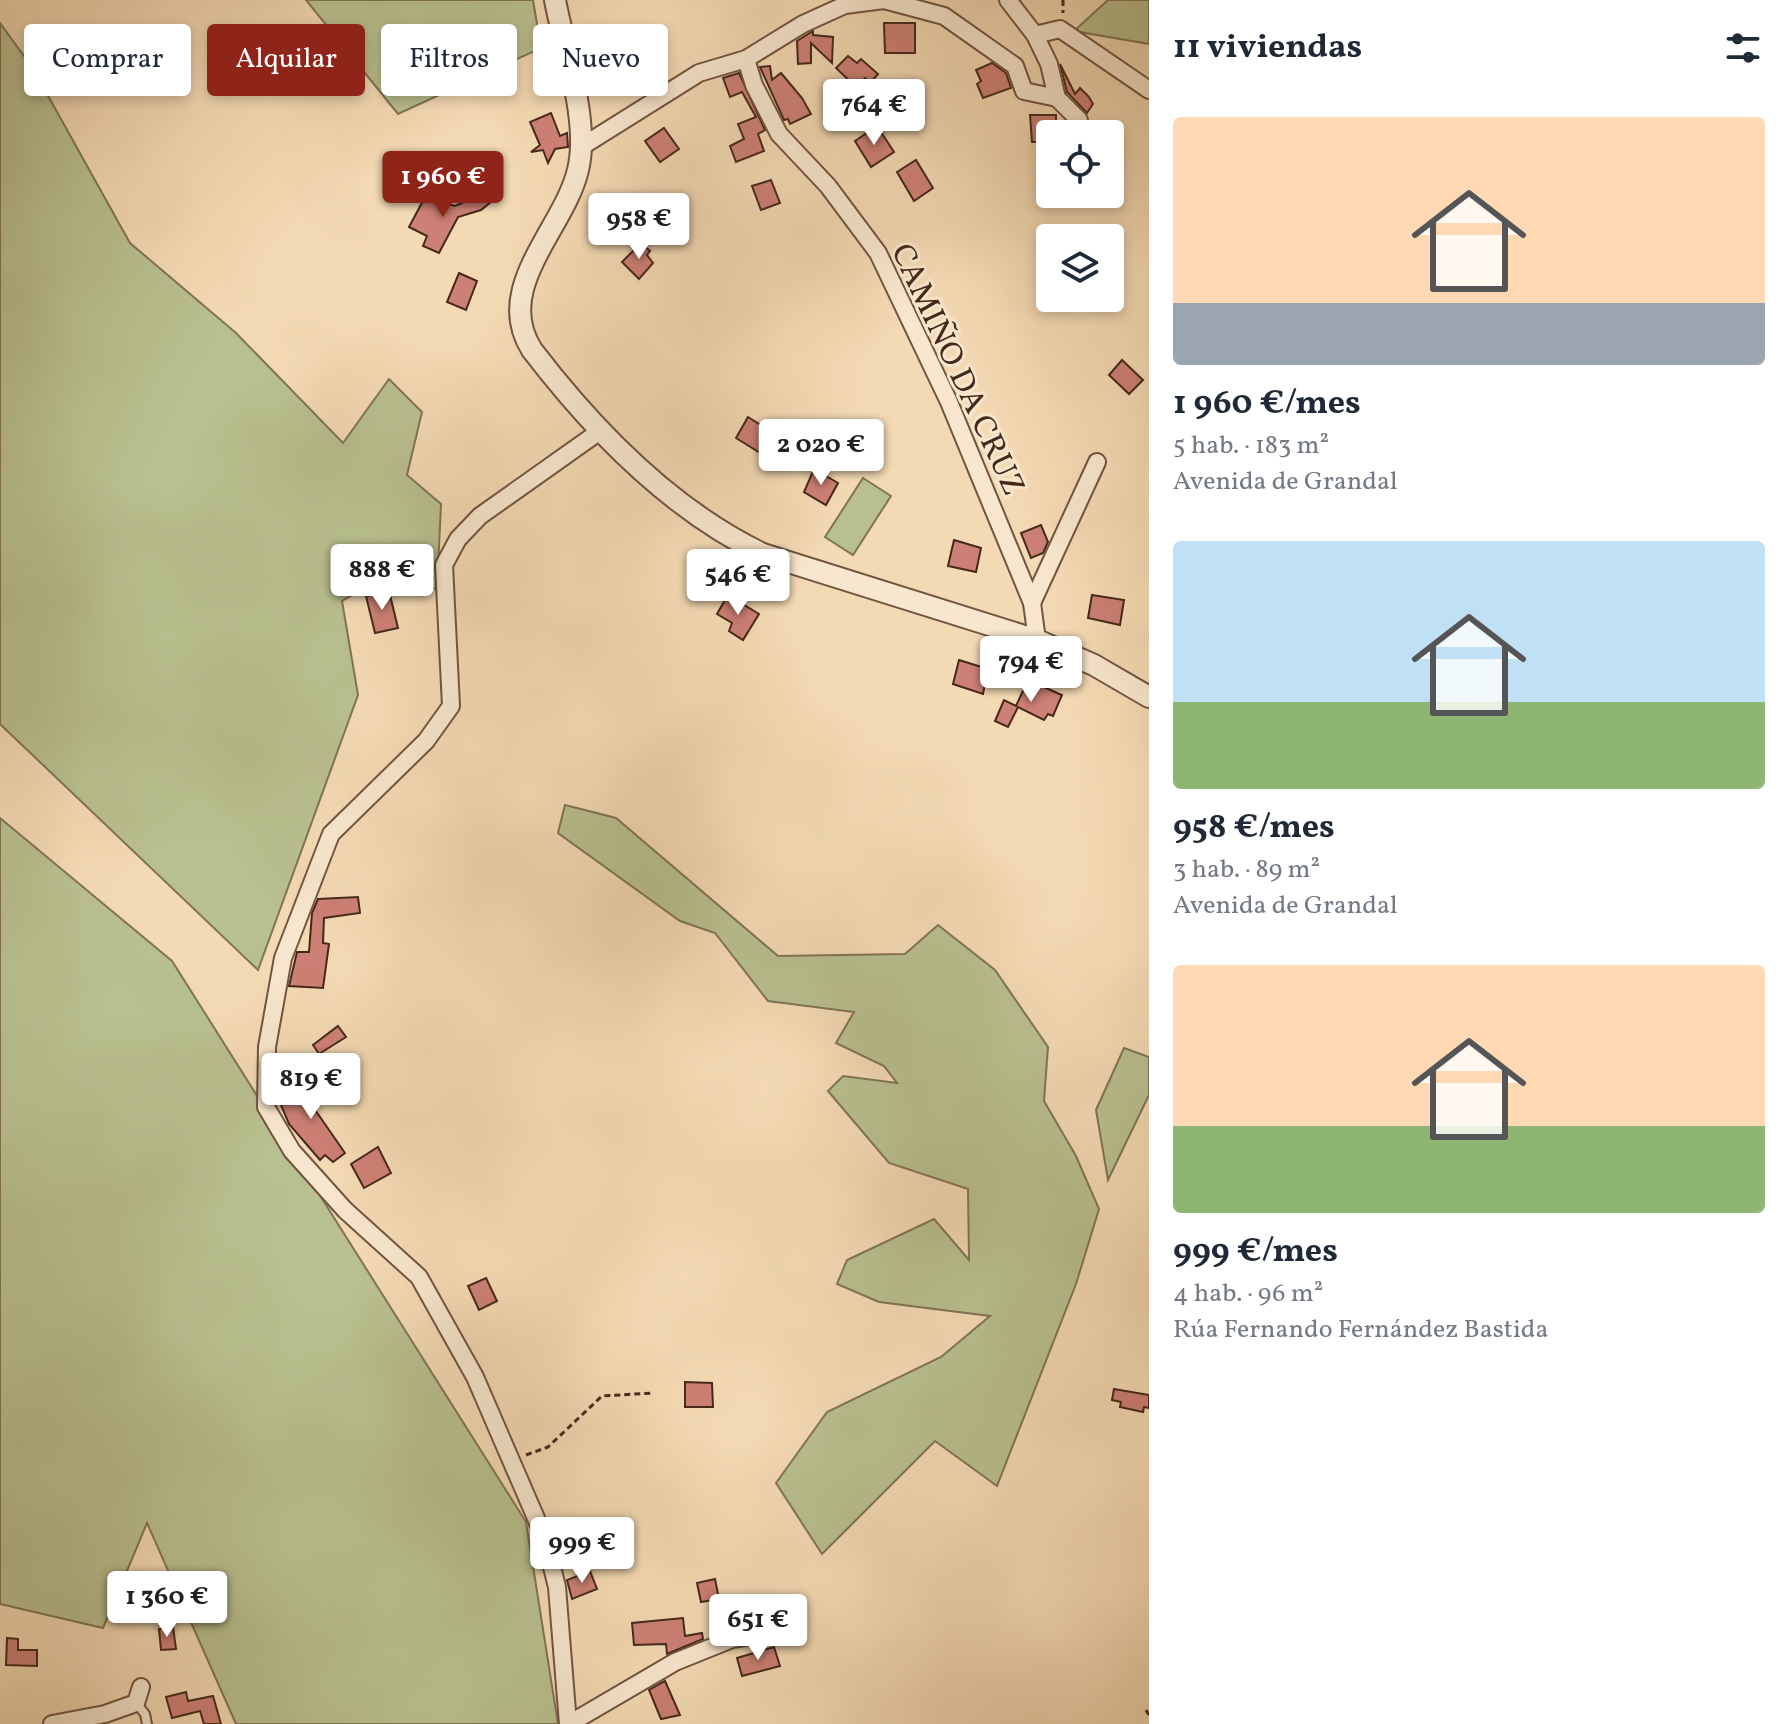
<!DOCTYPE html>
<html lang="es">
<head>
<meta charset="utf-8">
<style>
	body { margin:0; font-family:Vollkorn,serif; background:#f2f2f3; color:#1f2937; height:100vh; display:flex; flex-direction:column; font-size:30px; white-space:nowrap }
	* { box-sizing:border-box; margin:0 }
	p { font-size:26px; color:#747a83 }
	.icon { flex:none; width:44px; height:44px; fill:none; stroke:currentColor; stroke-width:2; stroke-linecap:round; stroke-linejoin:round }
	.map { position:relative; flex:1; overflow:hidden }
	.details { display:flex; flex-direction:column; background:#fff; width:640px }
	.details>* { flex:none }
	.hud { position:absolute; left:24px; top:24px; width:760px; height:72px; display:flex; gap:16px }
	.fabs { position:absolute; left:1036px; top:120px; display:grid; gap:16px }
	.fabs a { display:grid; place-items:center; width:88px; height:88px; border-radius:8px; background:#fff; box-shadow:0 4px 12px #0003; font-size:40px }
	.price { position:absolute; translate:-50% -68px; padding:0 18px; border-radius:8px; background:#fff; color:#222; font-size:26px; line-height:52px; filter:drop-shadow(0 2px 4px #0008) }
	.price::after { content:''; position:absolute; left:50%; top:48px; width:24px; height:18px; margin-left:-12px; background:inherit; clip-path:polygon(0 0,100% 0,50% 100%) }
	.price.active { background:#8f2418; color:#fff }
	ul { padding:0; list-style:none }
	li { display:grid; align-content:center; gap:16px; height:424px; padding:0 24px }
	li span { display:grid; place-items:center; height:248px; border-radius:8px; color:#555 }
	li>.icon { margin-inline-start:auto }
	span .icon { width:144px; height:144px; fill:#fffc; stroke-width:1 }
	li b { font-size:34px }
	h2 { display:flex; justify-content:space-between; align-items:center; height:96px; padding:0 24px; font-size:34px }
	.tag { padding:0 28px; border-radius:8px; background:#fff; box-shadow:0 4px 12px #0003; font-size:28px; line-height:72px }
	.tag.active { background:#8f2418; color:#fff }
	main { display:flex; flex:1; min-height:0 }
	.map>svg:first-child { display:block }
</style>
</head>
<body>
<main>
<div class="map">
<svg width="1149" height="1724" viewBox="0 0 1149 1724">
	<rect width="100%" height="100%" fill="#f4dab4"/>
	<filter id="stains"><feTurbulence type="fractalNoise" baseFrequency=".0025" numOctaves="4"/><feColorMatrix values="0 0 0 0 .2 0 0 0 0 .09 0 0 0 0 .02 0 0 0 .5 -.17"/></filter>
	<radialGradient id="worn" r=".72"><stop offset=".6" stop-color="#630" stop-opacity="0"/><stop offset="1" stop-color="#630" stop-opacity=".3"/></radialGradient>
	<!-- green -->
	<g fill="#b9c08f" stroke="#807455" stroke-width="2">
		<path d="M 306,0 L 533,0 L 541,48 L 398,114 Z"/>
		<path d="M 1108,0 L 1149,0 L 1149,44 L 1074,31 Z"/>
		<path d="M 0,23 L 32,67 L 130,243 L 236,333 L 343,443 L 389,379 L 422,412 L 407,475 L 441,504 L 437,590 L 400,568 L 342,601 L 358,695 L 258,970 L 0,724 Z"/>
		<path d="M 863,478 L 891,496 L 853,555 L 825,537 Z"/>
		<path d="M 565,805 L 616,818 L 778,956 L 905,954 L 938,925 L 995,970 L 1048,1047 L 1044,1101 L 1076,1156 L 1099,1209 L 1076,1284 L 997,1486 L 935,1441 L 822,1554 L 776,1483 L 827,1412 L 941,1357 L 990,1316 L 879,1302 L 837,1284 L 847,1260 L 934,1219 L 969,1260 L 968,1189 L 889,1163 L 828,1091 L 843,1076 L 897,1083 L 884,1066 L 836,1043 L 854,1012 L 768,1001 L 715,933 L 680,921 L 558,833 Z"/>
		<path d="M 0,818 L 172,961 L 526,1522 L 558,1724 L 236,1724 L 147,1523 L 103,1628 L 0,1604 Z"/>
		<path d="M 1124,1048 L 1149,1057 L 1149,1095 L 1108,1180 L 1096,1110 Z"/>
	</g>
	<!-- building -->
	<g fill="#cd8075" stroke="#46281b" stroke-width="2">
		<path d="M 884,23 L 915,23 L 915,53 L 885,53 Z"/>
		<path d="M 813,31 L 813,35 L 833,37 L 832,63 L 811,43 L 811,63 L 798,64 L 797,41 Z"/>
		<path d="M 848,56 L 857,63 L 861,59 L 878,74 L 870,83 L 865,78 L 857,88 L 836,68 Z"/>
		<path d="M 992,63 L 1006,73 L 1011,88 L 983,98 L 977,84 L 981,81 L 976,70 Z"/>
		<path d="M 1060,64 L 1075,94 L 1080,88 L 1089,97 L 1093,104 L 1087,113 L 1067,92 Z"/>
		<path d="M 770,66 L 772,80 L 781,73 L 802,98 L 811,114 L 790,124 L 788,119 L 784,120 L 760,67 Z"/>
		<path d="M 739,73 L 765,130 L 758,134 L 764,151 L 736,162 L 730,146 L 744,139 L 738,124 L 756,117 L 742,92 L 730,97 L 723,78 Z"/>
		<path d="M 551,113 L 560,136 L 567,133 L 568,147 L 555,149 L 548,163 L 543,150 L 531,152 L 540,145 L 530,122 Z"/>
		<path d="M 1030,115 L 1056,115 L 1056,134 L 1050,134 L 1045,142 L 1032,142 Z"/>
		<path d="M 877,126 L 894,152 L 871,167 L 855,141 Z"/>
		<path d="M 664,128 L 679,149 L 660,162 L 645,141 Z"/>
		<path d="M 916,160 L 933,188 L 914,201 L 897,172 Z"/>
		<path d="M 771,180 L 780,203 L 761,210 L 752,186 Z"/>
		<path d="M 482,194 L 491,202 L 481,210 L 458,217 L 439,253 L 423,246 L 427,236 L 409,227 L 425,197 L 455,206 Z"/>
		<path d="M 641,243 L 650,251 L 647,255 L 653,263 L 639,279 L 622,262 Z"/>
		<path d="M 459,273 L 477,281 L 466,310 L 447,302 Z"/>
		<path d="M 1122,360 L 1143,380 L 1129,394 L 1109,375 Z"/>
		<path d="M 748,417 L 778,436 L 765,456 L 736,438 Z"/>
		<path d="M 814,469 L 838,483 L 826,505 L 804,492 Z"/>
		<path d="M 1041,525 L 1048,542 L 1043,553 L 1031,558 L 1021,533 Z"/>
		<path d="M 954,540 L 981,548 L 976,572 L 948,566 Z"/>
		<path d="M 389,591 L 398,628 L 375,633 L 366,596 Z"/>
		<path d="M 728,595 L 759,614 L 743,640 L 729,631 L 732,623 L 717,614 Z"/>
		<path d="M 1092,595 L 1124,600 L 1120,625 L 1088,618 Z"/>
		<path d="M 959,660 L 988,669 L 983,694 L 953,684 Z"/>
		<path d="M 1028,680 L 1062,695 L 1053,716 L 1048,714 L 1044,720 L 1018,707 L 1008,727 L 995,721 L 1004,700 L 1016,706 Z"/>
		<path d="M 358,897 L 360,913 L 324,918 L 323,943 L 329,944 L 323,988 L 289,986 L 297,952 L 309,952 L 312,913 L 318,899 Z"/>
		<path d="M 338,1026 L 346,1037 L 319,1054 L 313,1045 Z"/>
		<path d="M 322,1082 L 328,1100 L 311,1104 L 345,1153 L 333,1162 L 325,1155 L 320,1160 L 289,1124 L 278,1098 Z"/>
		<path d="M 378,1147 L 391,1173 L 364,1188 L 351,1164 Z"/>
		<path d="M 486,1278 L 497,1301 L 479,1310 L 468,1286 Z"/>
		<path d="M 685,1382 L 712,1383 L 713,1407 L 685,1407 Z"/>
		<path d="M 1114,1389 L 1149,1395 L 1149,1408 L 1144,1407 L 1143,1412 L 1120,1407 L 1121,1402 L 1112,1400 Z"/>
		<path d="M 590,1571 L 597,1589 L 572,1599 L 567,1580 Z"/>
		<path d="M 715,1579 L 719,1599 L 701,1602 L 697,1583 Z"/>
		<path d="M 683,1618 L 685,1636 L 702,1633 L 703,1639 L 667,1654 L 666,1644 L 634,1645 L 632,1623 Z"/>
		<path d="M 173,1627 L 176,1649 L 161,1650 L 159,1629 Z"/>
		<path d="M 7,1638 L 18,1639 L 18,1650 L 37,1650 L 37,1666 L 6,1665 Z"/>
		<path d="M 774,1647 L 780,1666 L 742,1676 L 737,1658 Z"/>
		<path d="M 665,1681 L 680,1715 L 661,1719 L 649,1690 Z"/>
		<path d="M 186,1692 L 188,1701 L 213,1696 L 221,1724 L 204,1724 L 200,1711 L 172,1718 L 166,1697 Z"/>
	</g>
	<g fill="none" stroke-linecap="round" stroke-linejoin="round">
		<!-- service casing -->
		<g stroke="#725441" stroke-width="12">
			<path id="service" d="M 136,1703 L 145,1714 L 147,1724"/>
		</g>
		<!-- minor casing -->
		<g stroke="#725441" stroke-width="20">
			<g id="minor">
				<path d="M 1008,0 L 1035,35"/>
				<path d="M 746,59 L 754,85 L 779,134 L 828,186 L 878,253 L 949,402 L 1032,603 L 1037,640"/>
				<path d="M 1079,120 L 1057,98 L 1049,64 L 1035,35 L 1060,29 L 1149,90"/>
				<path d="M 581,147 L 699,73 L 746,59 L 803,24 L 845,5 L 884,0 L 944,16 L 1015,66 L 1024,91 L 1057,98"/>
				<path d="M 1032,603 L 1097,462"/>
				<path d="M 52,1724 L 105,1714 L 136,1703 L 141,1687"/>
				<path d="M 568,1724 L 557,1587 L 545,1539 L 475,1377 L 419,1277 L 345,1210 L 292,1151 L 266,1107 L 267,1047 L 283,958 L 331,834 L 426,741 L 451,706 L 444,565 L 458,539 L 480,516 L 600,431"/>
				<path d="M 569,1724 L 675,1662 L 732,1639 L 751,1636"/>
			</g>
		</g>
		<!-- tertiary casing -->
		<g stroke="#725441" stroke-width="24">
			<path id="tertiary" d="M 555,0 C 564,49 590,121 578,170 C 564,229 492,288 532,350 C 594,431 671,510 763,554 L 1037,640 L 1094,665 L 1149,697"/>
		</g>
		<!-- path -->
		<g stroke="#46281b" stroke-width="3" stroke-dasharray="6 4" stroke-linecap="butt">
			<path d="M 1063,0 L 1063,13"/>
			<path d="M 526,1455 L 548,1447 L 602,1396 L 653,1393"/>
			<path d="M 1146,1710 L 1149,1715"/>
		</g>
		<!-- service -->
		<use href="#service" stroke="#f8e7ce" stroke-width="8"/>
		<!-- minor -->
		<use href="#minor" stroke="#f8e7ce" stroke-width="16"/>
		<!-- tertiary -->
		<use href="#tertiary" stroke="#f8e7ce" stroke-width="20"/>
	</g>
	<g text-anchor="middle" stroke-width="6" stroke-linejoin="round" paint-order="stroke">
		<!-- street labels -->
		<g font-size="32" fill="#46281b" stroke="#f8e7ce">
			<text transform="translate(959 369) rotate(65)" y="11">CAMIÑO DA CRUZ</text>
		</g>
	</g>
	<rect width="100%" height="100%" filter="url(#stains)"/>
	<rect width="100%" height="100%" fill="url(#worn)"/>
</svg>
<div class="fabs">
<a><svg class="icon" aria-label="locate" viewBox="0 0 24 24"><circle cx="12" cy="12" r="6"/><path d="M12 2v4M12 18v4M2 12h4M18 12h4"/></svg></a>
<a><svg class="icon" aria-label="layers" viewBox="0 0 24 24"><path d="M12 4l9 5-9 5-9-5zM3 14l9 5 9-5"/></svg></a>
</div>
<b class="price" style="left:874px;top:147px">764 €</b>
<b class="price active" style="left:443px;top:219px">1 960 €</b>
<b class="price" style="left:639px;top:261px">958 €</b>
<b class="price" style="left:821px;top:487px">2 020 €</b>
<b class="price" style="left:382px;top:612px">888 €</b>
<b class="price" style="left:738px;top:617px">546 €</b>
<b class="price" style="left:1031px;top:704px">794 €</b>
<b class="price" style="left:311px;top:1121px">819 €</b>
<b class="price" style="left:582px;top:1585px">999 €</b>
<b class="price" style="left:167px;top:1639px">1 360 €</b>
<b class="price" style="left:758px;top:1662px">651 €</b>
<div class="hud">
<a class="tag">Comprar</a>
<a class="tag active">Alquilar</a>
<a class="tag">Filtros</a>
<a class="tag">Nuevo</a>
</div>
</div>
<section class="details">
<h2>11 viviendas<svg class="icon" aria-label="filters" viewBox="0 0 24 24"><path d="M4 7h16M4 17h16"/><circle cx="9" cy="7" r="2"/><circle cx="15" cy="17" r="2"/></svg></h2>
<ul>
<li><span style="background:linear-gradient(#ffd9b3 75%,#9aa5b1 0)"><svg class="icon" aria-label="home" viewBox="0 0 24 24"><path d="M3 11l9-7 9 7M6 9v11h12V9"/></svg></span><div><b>1 960 €/mes</b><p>5 hab. · 183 m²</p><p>Avenida de Grandal</p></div></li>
<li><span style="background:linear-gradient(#bfe0f5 65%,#8fb573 0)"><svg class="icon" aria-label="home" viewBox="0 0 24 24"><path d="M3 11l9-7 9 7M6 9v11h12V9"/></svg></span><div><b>958 €/mes</b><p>3 hab. · 89 m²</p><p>Avenida de Grandal</p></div></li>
<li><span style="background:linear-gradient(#ffd9b3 65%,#8fb573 0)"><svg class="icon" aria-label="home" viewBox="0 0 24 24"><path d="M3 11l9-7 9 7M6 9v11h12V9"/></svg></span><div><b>999 €/mes</b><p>4 hab. · 96 m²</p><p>Rúa Fernando Fernández Bastida</p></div></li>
</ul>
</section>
</main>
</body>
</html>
